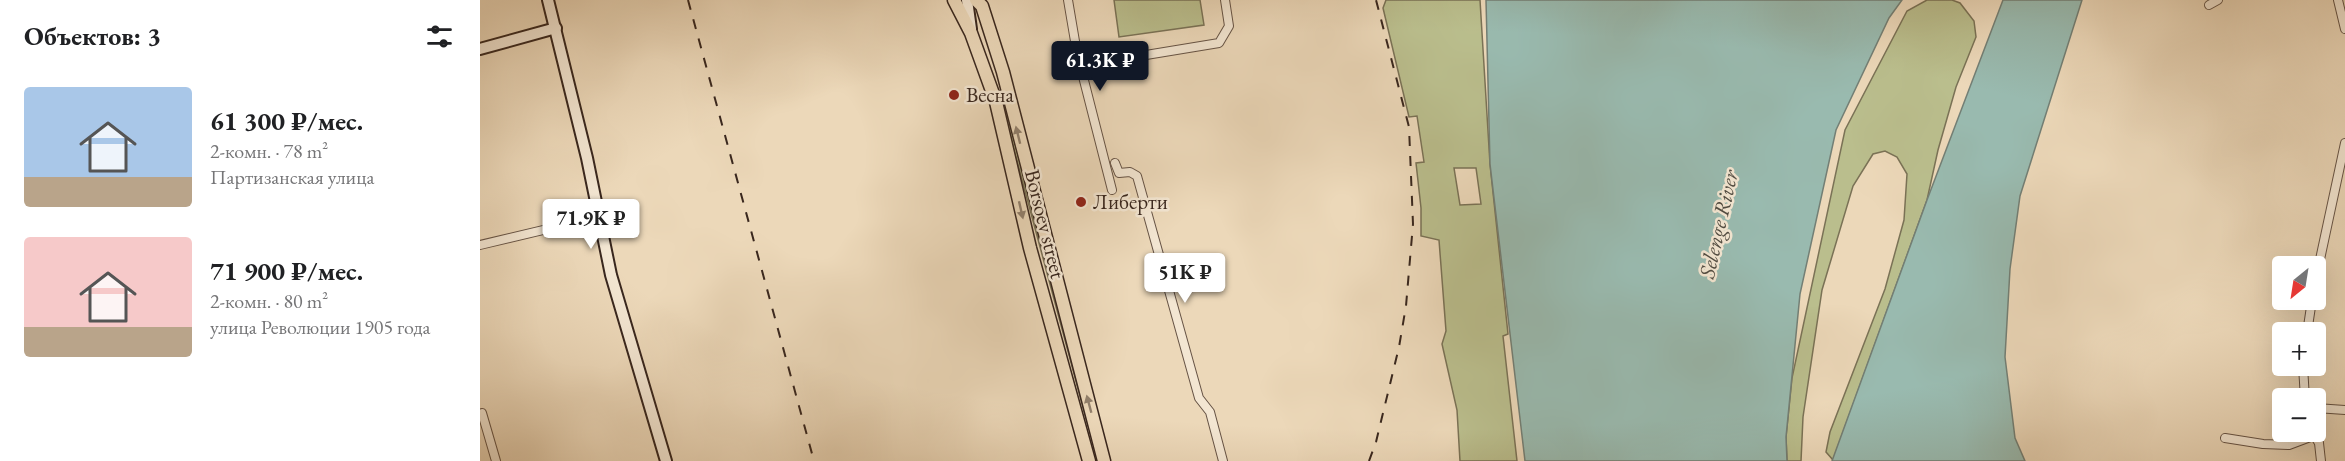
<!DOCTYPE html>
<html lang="ru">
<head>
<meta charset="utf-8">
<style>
	body { margin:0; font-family:"EB Garamond",serif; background:#f6f6f6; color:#202124; height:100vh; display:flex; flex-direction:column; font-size:22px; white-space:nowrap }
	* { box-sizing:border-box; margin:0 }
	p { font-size:20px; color:#757577 }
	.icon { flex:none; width:33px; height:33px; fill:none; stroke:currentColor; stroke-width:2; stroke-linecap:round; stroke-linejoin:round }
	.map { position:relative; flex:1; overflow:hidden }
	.drawer { display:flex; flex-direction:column; background:#fff; width:480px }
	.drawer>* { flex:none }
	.needle { width:39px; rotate:210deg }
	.buttons { position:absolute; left:1792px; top:256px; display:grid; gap:12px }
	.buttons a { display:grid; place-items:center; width:54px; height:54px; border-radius:6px; background:#fff; box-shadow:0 6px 24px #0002; font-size:30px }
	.price { position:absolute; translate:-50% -51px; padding:0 14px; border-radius:6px; background:#fff; color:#222; font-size:20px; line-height:39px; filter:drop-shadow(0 2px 3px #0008) }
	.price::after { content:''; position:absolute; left:50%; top:36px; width:18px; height:14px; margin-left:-9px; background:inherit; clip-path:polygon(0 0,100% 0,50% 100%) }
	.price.selected { background:#111827; color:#fff }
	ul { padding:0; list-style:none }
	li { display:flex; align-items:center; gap:18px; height:150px; padding:0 24px }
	li span { display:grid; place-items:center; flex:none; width:168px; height:120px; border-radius:6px; color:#555 }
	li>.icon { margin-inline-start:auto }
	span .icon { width:72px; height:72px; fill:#fffc; stroke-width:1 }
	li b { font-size:26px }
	h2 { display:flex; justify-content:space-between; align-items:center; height:72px; padding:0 24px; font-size:26px }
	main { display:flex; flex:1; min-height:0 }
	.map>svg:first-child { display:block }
</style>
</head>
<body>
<main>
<section class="drawer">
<h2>Объектов: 3<svg class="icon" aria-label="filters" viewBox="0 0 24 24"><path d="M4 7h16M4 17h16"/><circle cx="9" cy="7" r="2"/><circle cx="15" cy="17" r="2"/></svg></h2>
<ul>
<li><span style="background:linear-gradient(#a9c7e8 75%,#b9a48a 0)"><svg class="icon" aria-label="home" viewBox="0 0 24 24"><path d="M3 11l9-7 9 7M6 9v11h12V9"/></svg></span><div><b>61 300 ₽/мес.</b><p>2-комн. · 78 m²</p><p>Партизанская улица</p></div></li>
<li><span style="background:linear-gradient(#f6c9c9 75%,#b9a48a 0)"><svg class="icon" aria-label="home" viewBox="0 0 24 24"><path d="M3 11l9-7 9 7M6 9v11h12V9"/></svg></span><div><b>71 900 ₽/мес.</b><p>2-комн. · 80 m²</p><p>улица Революции 1905 года</p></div></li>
</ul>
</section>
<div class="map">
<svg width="1865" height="461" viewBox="0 0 1865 461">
	<rect width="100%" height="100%" fill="#ecd8b9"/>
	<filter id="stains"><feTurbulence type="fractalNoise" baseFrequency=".00333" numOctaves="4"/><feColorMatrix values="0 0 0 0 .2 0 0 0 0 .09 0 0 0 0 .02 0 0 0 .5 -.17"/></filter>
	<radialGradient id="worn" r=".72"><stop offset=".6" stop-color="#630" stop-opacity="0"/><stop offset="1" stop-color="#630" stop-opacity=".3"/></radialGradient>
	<!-- green -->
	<g fill="#babe8d" stroke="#7a7256" stroke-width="1.5" fill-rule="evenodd">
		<path d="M 634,0 L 720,0 L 724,25 L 639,37 Z"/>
		<path d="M 906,0 L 1000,0 L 1010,164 L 1028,334 L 1023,336 L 1037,461 L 980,461 L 977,410 L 962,344 L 966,331 L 959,240 L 941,236 L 941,208 L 936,163 L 944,162 L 937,116 L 929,117 L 903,8 ZM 974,168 L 996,168 L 1001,204 L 980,205 Z"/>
		<path d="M 1447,0 L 1472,0 L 1480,3 L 1494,21 L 1496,37 L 1476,87 L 1458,150 L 1447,200 L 1353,460 L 1346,452 L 1350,432 L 1405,289 L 1424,220 L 1427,174 L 1417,157 L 1405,151 L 1393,154 L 1373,186 L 1342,290 L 1323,417 L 1321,461 L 1307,461 L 1306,437 L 1312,378 L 1365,130 L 1427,11 Z"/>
		<path d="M 522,105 L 525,105 L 611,425 L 608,426 Z"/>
	</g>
	<!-- water -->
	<g fill="#99baaf" stroke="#737f75" stroke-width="1.5">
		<path d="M 1006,0 L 1422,0 L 1409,18 L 1356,130 L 1320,294 L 1306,437 L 1307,461 L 1045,461 L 1010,164 Z"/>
		<path d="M 1523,0 L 1602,0 L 1540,196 L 1530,269 L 1525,357 L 1535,438 L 1545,461 L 1352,461 L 1447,200 Z"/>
	</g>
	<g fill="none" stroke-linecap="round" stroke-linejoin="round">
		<!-- street casing -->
		<g stroke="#665345" stroke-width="10">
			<g id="street">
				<path d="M 588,0 L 597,53 L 632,190"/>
				<path d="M 1858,0 L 1865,29"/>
				<path d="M 1729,5 L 1738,0"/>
				<path d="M 660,56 L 739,43 L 749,26 L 745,0"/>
				<path d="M 635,163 L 639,173 L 650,172 L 657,176 L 719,398 L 730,412 L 743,461"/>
				<path d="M 0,245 L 118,217"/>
				<path d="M 1836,278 L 1865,143"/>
				<path d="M 1827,333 L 1832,300"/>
				<path d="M 1823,366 L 1825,399"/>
				<path d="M 1836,408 L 1865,410"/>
				<path d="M 2,413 L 16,461"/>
				<path d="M 1832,432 L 1839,443 L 1841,461"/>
				<path d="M 1745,438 L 1783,444 L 1809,445 L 1833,436"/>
			</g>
		</g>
		<!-- secondary casing -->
		<g stroke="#39271e" stroke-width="14">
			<g id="secondary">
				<path d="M 68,0 L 107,158 L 131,275 L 186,461"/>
				<path d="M 487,0 L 491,29"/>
				<path d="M 0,49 L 76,28"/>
			</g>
		</g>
		<!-- primary casing -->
		<g stroke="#39271e" stroke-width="15">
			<g id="primary">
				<path d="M 474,0 L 491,33 L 516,102 L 550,248 L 609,461"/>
				<path d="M 496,0 L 502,6 L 523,72 L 624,461"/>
			</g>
		</g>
		<!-- street -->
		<use href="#street" stroke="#f3e6d2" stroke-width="8"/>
		<!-- secondary -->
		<use href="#secondary" stroke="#f3e6d2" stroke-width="10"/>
		<!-- primary -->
		<use href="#primary" stroke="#ecd8b9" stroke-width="12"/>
		<!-- rail -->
		<g stroke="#39271e" stroke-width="2" stroke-dasharray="10 10" stroke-linecap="butt">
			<path d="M 208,0 L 334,461"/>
			<path d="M 889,461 L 896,442 L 919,347 L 926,306 L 933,224 L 929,127 L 896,0"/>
		</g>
	</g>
	<!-- one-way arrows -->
	<defs><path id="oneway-solid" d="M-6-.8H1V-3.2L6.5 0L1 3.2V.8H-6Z" transform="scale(1.5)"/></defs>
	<g fill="#92806c">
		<use href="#oneway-solid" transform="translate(538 135) rotate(-104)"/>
		<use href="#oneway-solid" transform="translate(541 210) rotate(77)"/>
		<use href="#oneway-solid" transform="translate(609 404) rotate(-105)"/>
	</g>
	<!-- markers -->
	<g fill="#8f2418" stroke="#f3e6d2" stroke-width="2">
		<circle cx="474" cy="95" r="6"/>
		<circle cx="601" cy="202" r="6"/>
	</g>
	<g text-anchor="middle" stroke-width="5" stroke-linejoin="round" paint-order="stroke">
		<!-- poi labels -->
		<g font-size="21" fill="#39271e" stroke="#f3e6d2" text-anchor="start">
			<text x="486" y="102">Весна</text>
			<text x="613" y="209">Либерти</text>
		</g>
		<!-- street labels -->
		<g font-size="21" fill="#39271e" stroke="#f3e6d2">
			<text transform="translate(565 224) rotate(76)" y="7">Borsoev street</text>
		</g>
		<!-- water labels -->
		<g font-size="22" font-style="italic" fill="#514c42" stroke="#f3e6d2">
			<text transform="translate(1238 224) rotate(-77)" y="8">Selenge River</text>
		</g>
	</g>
	<rect width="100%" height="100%" filter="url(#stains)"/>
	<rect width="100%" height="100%" fill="url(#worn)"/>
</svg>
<div class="buttons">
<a><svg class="needle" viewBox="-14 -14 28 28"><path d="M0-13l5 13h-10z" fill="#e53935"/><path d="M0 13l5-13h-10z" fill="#757577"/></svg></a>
<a>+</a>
<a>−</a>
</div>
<b class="price selected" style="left:620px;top:92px">61.3K ₽</b>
<b class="price" style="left:111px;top:250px">71.9K ₽</b>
<b class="price" style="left:705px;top:304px">51K ₽</b>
</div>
</main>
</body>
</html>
